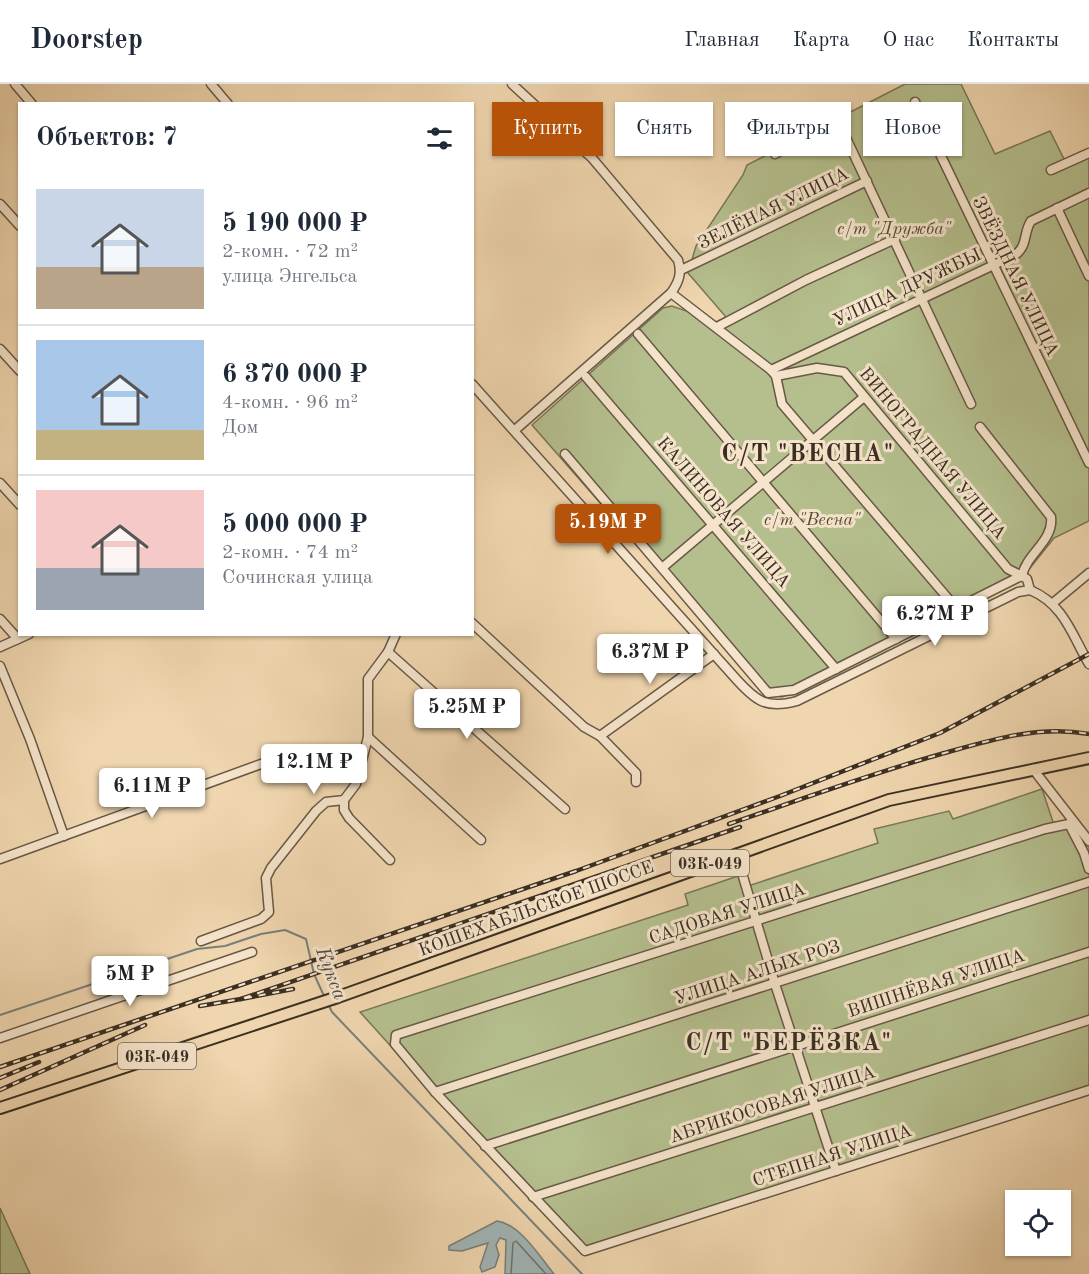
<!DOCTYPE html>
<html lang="ru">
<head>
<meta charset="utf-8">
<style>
	body { margin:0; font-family:"Old Standard TT",serif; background:#f2f2f3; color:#1f2937; height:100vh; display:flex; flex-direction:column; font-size:22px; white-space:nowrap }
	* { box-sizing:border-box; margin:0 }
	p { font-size:20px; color:#747a83 }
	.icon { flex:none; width:33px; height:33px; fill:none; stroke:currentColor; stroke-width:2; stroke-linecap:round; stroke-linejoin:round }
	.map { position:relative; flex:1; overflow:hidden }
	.drawer { position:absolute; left:18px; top:18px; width:456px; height:534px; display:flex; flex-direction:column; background:#fff; border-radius:0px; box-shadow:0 2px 4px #0004 }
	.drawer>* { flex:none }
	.hud { position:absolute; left:492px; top:18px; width:507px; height:54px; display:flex; gap:12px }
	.fabs { position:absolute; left:1005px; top:1106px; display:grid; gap:12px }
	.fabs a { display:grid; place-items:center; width:66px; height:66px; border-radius:0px; background:#fff; box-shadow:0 2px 4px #0004; font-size:30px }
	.price { position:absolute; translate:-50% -51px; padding:0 14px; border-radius:6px; background:#fff; color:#222; font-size:20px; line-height:39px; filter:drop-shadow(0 2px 3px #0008) }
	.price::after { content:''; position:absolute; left:50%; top:36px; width:18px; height:14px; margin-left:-9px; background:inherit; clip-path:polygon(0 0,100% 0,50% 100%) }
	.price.active { background:#b45309; color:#fff }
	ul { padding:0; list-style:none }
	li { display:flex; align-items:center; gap:18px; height:150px; padding:0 18px }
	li+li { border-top:2px solid #e0e1e3 }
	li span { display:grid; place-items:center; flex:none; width:168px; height:120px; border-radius:0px; color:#555 }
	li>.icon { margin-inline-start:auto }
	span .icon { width:72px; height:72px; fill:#fffc; stroke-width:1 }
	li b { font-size:26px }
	h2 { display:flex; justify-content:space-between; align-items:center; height:72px; padding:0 18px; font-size:26px }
	.tag { padding:0 21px; border-radius:0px; background:#fff; box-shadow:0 2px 4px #0004; font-size:21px; line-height:54px }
	.tag.active { background:#b45309; color:#fff }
	header { display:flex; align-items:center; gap:36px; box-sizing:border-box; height:84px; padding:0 30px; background:#fff; border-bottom:2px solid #e0e1e3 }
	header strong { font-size:28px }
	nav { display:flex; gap:33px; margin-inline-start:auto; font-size:21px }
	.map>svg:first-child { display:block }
</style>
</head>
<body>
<header>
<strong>Doorstep</strong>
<nav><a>Главная</a><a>Карта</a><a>О нас</a><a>Контакты</a></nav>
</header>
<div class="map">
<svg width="1089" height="1190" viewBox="0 0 1089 1190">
	<rect width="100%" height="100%" fill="#f0d6af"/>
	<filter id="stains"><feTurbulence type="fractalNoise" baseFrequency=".00333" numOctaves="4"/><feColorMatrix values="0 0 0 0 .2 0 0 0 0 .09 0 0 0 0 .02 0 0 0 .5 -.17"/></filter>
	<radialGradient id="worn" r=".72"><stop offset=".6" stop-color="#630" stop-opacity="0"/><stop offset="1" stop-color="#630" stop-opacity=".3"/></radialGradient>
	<!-- green -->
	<g fill="#b5bf8e" stroke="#787758" stroke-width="1.5">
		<path d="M 905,0 L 961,0 L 995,70 L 1050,47 L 1065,77 L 1089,65 L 1089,437 L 1054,454 L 1019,498 L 802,606 L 782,613 L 768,611 L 532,341 L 663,224 L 672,222 L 686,227 L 692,221 L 716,238 L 726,233 L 688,189 L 696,162 L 743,91 L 747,81 Z"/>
		<path d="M 1042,705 L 1053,738 L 1070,739 L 1089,763 L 1089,1011 L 586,1171 L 470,1050 L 360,928 L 688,821 L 685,810 L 738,792 L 742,804 L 878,759 L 874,745 L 949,727 L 953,735 Z"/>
		<path d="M 0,1124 L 30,1190 L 0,1190 Z"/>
	</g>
	<!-- water -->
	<path fill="#a1b6b7" stroke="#78807c" stroke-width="1.5" d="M 497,1137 C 520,1140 540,1173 554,1190 L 505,1190 L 506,1156 L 500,1154 L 496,1161 L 499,1171 L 495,1183 L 482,1188 L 480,1183 L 488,1159 L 462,1167 L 449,1166 L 449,1162 Z"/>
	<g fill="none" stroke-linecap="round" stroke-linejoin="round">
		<!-- shore -->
		<path stroke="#6e726d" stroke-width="1.5" d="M 511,1190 L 513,1159 L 516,1157 L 546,1190"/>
		<!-- stream -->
		<g stroke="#78807c" stroke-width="2">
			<path d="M 328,920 L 332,928 L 582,1190"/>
			<path d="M 0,931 L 197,865 L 225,862 L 261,850 L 285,846 L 306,855 L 314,890 L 324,912"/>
		</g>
		<!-- minor casing -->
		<g stroke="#685946" stroke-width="11">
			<g id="minor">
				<path d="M 15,0 L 32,20"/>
				<path d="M 211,0 L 228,20"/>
				<path d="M 512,0 L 592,74 L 678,176 C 682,189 679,198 671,209 L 515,346"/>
				<path d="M 915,18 L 1089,379"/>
				<path d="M 775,70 L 818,46 L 840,41 L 971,320"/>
				<path d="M 1051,86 L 1089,69"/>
				<path d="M 0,120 L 20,142"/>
				<path d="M 1057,124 L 1089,192"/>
				<path d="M 681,186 L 867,97"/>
				<path d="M 671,209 L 771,286 L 776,292 L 782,320 L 957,525"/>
				<path d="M 717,243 L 806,196 L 895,155"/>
				<path d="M 638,250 L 896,555"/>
				<path d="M 0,265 L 20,287"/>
				<path d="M 771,286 L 1015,171 C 1028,162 1023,149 1031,137 L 1089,109"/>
				<path d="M 776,292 L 817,284 L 844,288 L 1008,485 L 1022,492 C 1026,470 1054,457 1051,433 L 980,343"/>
				<path d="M 586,293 L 836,585"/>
				<path d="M 472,300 L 737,596 C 757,618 767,625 797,617 L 1018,508 L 1030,506 C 1064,520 1072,551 1089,580"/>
				<path d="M 565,370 L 768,609 L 794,606 L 1017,494 L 1022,492 L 1027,495 L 1030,506"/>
				<path d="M 0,399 L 20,421"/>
				<path d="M 662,484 L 864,313"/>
				<path d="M 1053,519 L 1089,489"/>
				<path d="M 0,535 L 18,555"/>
				<path d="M 472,539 L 584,643 L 600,652 L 636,689 L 636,698"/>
				<path d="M 0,563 L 29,550"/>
				<path d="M 388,568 L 565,725"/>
				<path d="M 0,582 L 30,655 L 64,752"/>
				<path d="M 600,652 L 714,570"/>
				<path d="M 368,653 L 481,756"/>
				<path d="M 1033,685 L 1089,757"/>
				<path d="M 344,716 L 344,726 L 349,734 L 390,776"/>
				<path d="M 1069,740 L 1045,745 L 396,951 L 395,960 L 435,1008 L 585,1167 L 1089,1006"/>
				<path d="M 1069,740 L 1084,769 L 1089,785"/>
				<path d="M 736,769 L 775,900 L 836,1087"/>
				<path d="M 0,775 L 294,668"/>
				<path d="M 201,857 L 261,835 L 269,828 L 266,794 L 271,784 L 316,727 L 326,718 L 344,716 L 356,700 L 368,653 L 368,595 L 388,568 L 396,550"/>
				<path d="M 0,954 L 252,868"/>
				<path d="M 435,1008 L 1089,798"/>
				<path d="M 485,1062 L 1089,868"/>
				<path d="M 533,1113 L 1089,936"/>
			</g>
		</g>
		<!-- major casing -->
		<g stroke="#3b2f23" stroke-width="14">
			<path id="major" d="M 0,1024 L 338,913 L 889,716 L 1089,674"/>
		</g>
		<!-- minor -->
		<use href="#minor" stroke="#f5e4cb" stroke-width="8"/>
		<!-- major -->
		<use href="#major" stroke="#f0d6af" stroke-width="10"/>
		<!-- rail casing -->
		<g stroke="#3b2f23" stroke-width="4.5">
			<g id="rail">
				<path d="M 729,740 C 799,716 870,690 941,670 C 991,656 1037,641 1089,650"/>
				<path d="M 293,905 L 241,915 L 740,743"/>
				<path d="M 200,922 L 241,915"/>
				<path d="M 0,983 L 576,787 L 780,712 L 940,649 L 1089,570"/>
				<path d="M 0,994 L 39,978"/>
				<path d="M 0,1006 L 145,941"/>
			</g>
		</g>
		<!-- rail -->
		<use href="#rail" stroke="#f5e4cb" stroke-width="2" stroke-dasharray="7" stroke-linecap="butt"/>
	</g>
	<g text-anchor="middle" stroke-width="6" stroke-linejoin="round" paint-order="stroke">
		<!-- shield labels -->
		<g fill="#f5e4cb" stroke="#736555" stroke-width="1.5">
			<rect x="671" y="766" width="78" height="26" rx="4.5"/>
			<rect x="118" y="959" width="78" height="26" rx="4.5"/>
		</g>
		<g font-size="16" font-weight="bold" fill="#3b2f23">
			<text x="710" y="785">03К-049</text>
			<text x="157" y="978">03К-049</text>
		</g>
		<!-- street labels -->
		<g font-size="18" fill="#3b2f23" stroke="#f5e4cb">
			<text transform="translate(773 124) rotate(-26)" y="6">ЗЕЛЁНАЯ УЛИЦА</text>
			<text transform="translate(1016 192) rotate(64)" y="6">ЗВЁЗДНАЯ УЛИЦА</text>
			<text transform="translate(907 203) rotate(-25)" y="6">УЛИЦА ДРУЖБЫ</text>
			<text transform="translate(933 369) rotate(50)" y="6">ВИНОГРАДНАЯ УЛИЦА</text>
			<text transform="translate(724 428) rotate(49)" y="6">КАЛИНОВАЯ УЛИЦА</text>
			<text transform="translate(536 824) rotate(-20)" y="6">КОШЕХАБЛЬСКОЕ ШОССЕ</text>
			<text transform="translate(727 829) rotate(-18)" y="6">САДОВАЯ УЛИЦА</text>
			<text transform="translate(757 888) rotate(-18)" y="6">УЛИЦА АЛЫХ РОЗ</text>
			<text transform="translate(936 899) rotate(-18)" y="6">ВИШНЁВАЯ УЛИЦА</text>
			<text transform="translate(772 1020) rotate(-18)" y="6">АБРИКОСОВАЯ УЛИЦА</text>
			<text transform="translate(832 1071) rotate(-18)" y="6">СТЕПНАЯ УЛИЦА</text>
		</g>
		<!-- park labels -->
		<g font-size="18" font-style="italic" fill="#534c38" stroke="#f5e4cb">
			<text x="894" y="150">с/т "Дружба"</text>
			<text x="812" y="441">с/т "Весна"</text>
		</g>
		<!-- water labels -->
		<g font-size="20" font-style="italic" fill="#4f4a41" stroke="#f5e4cb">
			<text transform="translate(332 889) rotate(69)" y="7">Кукса</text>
		</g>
		<!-- district labels -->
		<g font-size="24" font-weight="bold" letter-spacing="1.5" fill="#3b2f23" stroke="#f5e4cb">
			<text x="808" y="377">С/Т "ВЕСНА"</text>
			<text x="789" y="966">С/Т "БЕРЁЗКА"</text>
		</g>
	</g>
	<rect width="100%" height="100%" filter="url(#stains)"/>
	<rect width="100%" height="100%" fill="url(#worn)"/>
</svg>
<div class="fabs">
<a><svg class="icon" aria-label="locate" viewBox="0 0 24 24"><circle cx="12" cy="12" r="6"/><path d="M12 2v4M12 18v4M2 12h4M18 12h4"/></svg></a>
</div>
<b class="price active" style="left:608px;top:471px">5.19M ₽</b>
<b class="price" style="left:935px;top:563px">6.27M ₽</b>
<b class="price" style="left:650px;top:601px">6.37M ₽</b>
<b class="price" style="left:467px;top:656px">5.25M ₽</b>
<b class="price" style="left:314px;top:711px">12.1M ₽</b>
<b class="price" style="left:152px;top:735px">6.11M ₽</b>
<b class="price" style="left:130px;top:923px">5M ₽</b>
<div class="hud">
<a class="tag active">Купить</a>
<a class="tag">Снять</a>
<a class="tag">Фильтры</a>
<a class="tag">Новое</a>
</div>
<section class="drawer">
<h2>Объектов: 7<svg class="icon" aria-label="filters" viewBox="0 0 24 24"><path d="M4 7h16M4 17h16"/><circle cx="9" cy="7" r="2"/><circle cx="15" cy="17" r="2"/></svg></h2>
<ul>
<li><span style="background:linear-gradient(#c9d6e8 65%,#b9a48a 0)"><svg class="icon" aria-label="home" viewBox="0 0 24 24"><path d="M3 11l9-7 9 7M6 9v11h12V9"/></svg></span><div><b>5 190 000 ₽</b><p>2-комн. · 72 m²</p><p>улица Энгельса</p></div></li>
<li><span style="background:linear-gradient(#a9c7e8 75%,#c2b280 0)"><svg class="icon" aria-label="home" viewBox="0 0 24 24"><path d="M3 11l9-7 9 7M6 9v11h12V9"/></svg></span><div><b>6 370 000 ₽</b><p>4-комн. · 96 m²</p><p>Дом</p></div></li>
<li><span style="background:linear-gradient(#f6c9c9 65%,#9aa5b1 0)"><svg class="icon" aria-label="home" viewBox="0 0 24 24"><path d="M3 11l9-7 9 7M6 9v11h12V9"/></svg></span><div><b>5 000 000 ₽</b><p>2-комн. · 74 m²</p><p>Сочинская улица</p></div></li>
</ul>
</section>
</div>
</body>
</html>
